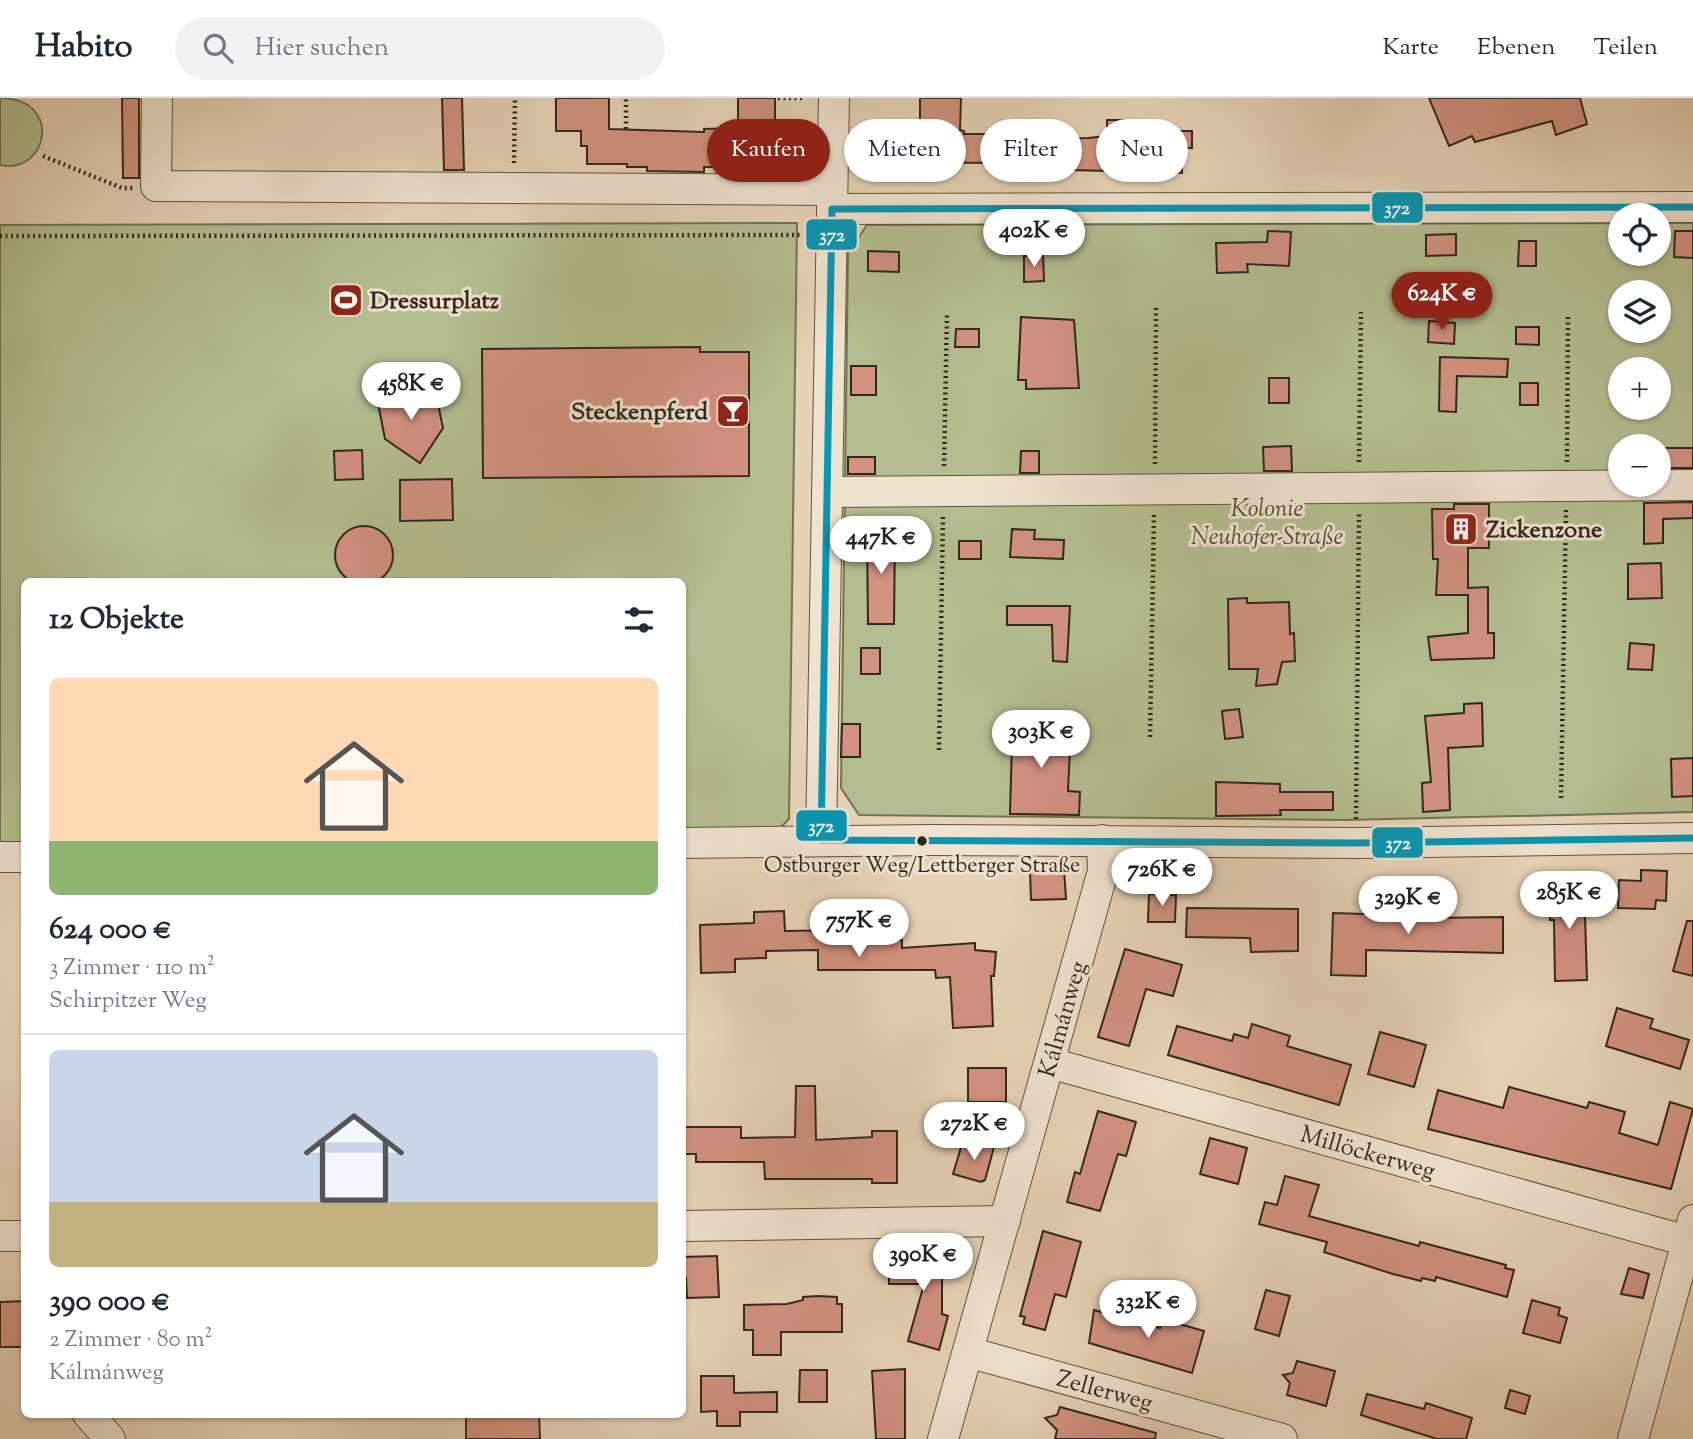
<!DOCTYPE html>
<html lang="de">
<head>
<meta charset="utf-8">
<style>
	body { margin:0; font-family:"Sorts Mill Goudy",serif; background:#f2f2f3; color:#1f2937; height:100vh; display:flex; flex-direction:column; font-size:26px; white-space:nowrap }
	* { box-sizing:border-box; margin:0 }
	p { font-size:23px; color:#747a83 }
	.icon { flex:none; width:38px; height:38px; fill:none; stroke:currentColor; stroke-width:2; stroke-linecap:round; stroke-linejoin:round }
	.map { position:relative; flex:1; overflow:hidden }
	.panel { position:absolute; left:21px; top:480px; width:665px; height:840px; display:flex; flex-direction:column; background:#fff; border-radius:10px; box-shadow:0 2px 5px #0004 }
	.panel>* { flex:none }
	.top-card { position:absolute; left:707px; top:21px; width:665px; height:63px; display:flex; gap:14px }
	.fabs { position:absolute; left:1608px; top:105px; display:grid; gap:14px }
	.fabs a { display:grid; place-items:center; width:63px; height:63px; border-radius:50%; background:#fff; box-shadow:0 2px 5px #0004; font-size:35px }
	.price { position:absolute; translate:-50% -60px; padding:0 16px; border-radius:24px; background:#fff; color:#222; font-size:23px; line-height:46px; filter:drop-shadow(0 2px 4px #0008) }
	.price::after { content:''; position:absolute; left:50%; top:42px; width:21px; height:16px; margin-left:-10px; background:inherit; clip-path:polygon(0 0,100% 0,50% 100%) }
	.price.on { background:#8f2418; color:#fff }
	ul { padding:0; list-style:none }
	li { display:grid; align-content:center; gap:14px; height:371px; padding:0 28px }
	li+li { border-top:2px solid #e0e1e3 }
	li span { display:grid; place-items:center; height:217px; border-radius:10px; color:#555 }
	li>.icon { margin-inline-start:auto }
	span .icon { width:126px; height:126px; fill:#fffc; stroke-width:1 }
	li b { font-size:30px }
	h2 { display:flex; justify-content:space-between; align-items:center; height:84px; padding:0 28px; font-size:30px }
	.chip { padding:0 24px; border-radius:32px; background:#fff; box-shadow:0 2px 5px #0004; font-size:24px; line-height:63px }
	.chip.on { background:#8f2418; color:#fff }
	header { display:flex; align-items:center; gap:42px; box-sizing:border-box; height:98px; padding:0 35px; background:#fff; border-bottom:2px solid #e0e1e3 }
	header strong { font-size:33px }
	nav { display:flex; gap:38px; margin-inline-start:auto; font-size:24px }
	.search { width:490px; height:63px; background:#f2f2f3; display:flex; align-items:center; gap:18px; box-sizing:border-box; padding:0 24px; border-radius:38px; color:#747a83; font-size:26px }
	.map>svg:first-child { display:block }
</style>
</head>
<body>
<header>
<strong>Habito</strong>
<div class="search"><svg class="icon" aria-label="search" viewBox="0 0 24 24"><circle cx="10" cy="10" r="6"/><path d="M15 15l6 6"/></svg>Hier suchen</div>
<nav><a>Karte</a><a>Ebenen</a><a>Teilen</a></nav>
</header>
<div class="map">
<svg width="1693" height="1341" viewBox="0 0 1693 1341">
	<rect width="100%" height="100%" fill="#e6d2b5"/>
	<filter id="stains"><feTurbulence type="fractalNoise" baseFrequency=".00286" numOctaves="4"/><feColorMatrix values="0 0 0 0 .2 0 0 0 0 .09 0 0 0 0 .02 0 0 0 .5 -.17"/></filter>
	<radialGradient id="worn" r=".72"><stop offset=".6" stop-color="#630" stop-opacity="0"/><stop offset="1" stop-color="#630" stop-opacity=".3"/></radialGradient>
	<!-- green -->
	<g fill="#b3bd8f" stroke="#727254" stroke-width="2" fill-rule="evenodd">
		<path d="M 0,0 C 63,0 49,77 0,67 Z"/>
		<path d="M 797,125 L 789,721 L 779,731 L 683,732 L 682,483 L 24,483 L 24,746 L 0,746 L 0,127 Z"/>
		<path d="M 1620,125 L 1620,156 L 1659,156 L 1659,125 L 1693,125 L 1693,714 L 1345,722 L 859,717 L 841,690 L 848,155 L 867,127 ZM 1620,194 L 1659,194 L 1659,233 L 1620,233 ZM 1620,271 L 1659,271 L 1659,310 L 1620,310 ZM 1620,348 L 1659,348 L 1659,387 L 1620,387 Z"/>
	</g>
	<!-- building -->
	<g fill="#d29280" stroke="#32281a" stroke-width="2">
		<path d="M 122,0 L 139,0 L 139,80 L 123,80 Z"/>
		<path d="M 442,0 L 462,0 L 464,72 L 444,72 Z"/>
		<path d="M 556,0 L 609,0 L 609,31 L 704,34 L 704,31 L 738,30 L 738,0 L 775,0 L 775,31 L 751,31 L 750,65 L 722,65 L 722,69 L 704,69 L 704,74 L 647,73 L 647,69 L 627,69 L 627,66 L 587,66 L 587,48 L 581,48 L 581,33 L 556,33 Z"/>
		<path d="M 920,0 L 961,0 L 960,32 L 964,33 L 964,36 L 1003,36 L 1004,29 L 1043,29 L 1043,41 L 1088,40 L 1107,38 L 1107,22 L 1134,22 L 1134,33 L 1192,33 L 1192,50 L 1182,50 L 1182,75 L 1072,72 L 1072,66 L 900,64 L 900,70 L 869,69 L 869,34 L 908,35 L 908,22 L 920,22 Z"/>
		<path d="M 1429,0 L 1580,0 L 1587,26 L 1556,37 L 1552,23 L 1475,44 L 1472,38 L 1449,48 Z"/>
		<path d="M 1268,133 L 1291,134 L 1289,168 L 1247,166 L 1248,174 L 1217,175 L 1216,145 L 1267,144 Z"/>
		<path d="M 1675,133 L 1693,133 L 1693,160 L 1674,159 Z"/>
		<path d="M 1456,136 L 1456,157 L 1426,158 L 1426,137 Z"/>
		<path d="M 1519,143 L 1536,143 L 1536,168 L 1518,168 Z"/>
		<path d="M 868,153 L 899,154 L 899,174 L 868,173 Z"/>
		<path d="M 1043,157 L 1044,183 L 1024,184 L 1024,158 Z"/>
		<path d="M 1021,219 L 1074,222 L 1079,290 L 1026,291 L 1026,282 L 1018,282 Z"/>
		<path d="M 1429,223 L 1455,225 L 1454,246 L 1428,244 Z"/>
		<path d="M 1516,229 L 1539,229 L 1539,247 L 1516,246 Z"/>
		<path d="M 956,231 L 979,231 L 979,249 L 955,249 Z"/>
		<path d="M 700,249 L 700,254 L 749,254 L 749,378 L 483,380 L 482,251 Z"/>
		<path d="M 1440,259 L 1508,261 L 1507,279 L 1457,278 L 1456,314 L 1439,313 Z"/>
		<rect x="851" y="268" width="25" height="29"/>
		<rect x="1269" y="280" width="20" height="25"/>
		<rect x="1520" y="285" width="18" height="22"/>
		<path d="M 418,292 L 438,306 L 443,330 L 420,365 L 385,341 L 377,300 Z"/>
		<path d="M 1291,348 L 1292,373 L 1264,373 L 1263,349 Z"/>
		<rect x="1659" y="350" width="34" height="20"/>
		<path d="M 362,352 L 363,381 L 335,382 L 334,353 Z"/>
		<path d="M 1021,353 L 1039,353 L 1039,375 L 1020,375 Z"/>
		<rect x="848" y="359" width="27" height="17"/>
		<path d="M 452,381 L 453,422 L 400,423 L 400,382 Z"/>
		<path d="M 1693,404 L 1693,420 L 1663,421 L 1663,445 L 1644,446 L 1644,405 Z"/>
		<path d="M 1454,406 L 1489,406 L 1489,450 L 1468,450 L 1468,490 L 1488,489 L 1488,535 L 1494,535 L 1494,560 L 1431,562 L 1428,539 L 1468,535 L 1468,497 L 1436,497 L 1438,461 L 1433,461 L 1432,411 L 1454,411 Z"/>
		<circle cx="364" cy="457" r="29"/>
		<path d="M 1012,431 L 1035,432 L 1034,441 L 1064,442 L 1063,461 L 1010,459 Z"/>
		<path d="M 867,432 L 895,432 L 894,526 L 868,526 Z"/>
		<rect x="959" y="443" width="22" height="18"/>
		<path d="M 1661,465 L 1662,500 L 1628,501 L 1628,466 Z"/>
		<path d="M 1247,500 L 1247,505 L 1289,504 L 1290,536 L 1294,535 L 1295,563 L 1282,564 L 1277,586 L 1256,588 L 1258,571 L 1229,571 L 1228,501 Z"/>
		<path d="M 1007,508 L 1070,508 L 1067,564 L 1053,563 L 1052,527 L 1007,527 Z"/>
		<path d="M 1630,545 L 1654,547 L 1652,572 L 1628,571 Z"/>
		<rect x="861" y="550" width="19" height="26"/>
		<path d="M 1482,605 L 1483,648 L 1448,650 L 1450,712 L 1423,714 L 1422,685 L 1431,684 L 1425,618 L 1464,615 L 1464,606 Z"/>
		<path d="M 1239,611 L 1243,639 L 1225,641 L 1222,613 Z"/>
		<path d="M 1008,622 L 1071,628 L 1068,693 L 1080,694 L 1079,717 L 1010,716 L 1012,645 L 1007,645 Z"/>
		<path d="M 842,626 L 860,626 L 860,659 L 841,659 Z"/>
		<path d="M 1693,660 L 1693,698 L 1672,699 L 1671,661 Z"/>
		<path d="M 1216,684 L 1280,686 L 1280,694 L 1333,694 L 1333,712 L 1280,712 L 1281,717 L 1216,718 Z"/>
		<path d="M 1064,771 L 1066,801 L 1031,802 L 1030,773 Z"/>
		<path d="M 1641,772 L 1667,773 L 1666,803 L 1656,802 L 1655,811 L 1618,810 L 1619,782 L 1641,783 Z"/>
		<path d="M 1584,786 L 1587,882 L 1555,883 L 1554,822 L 1550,822 L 1549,787 Z"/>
		<path d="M 1149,796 L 1176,797 L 1175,824 L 1148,824 Z"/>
		<path d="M 1399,809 L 1430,810 L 1429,820 L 1503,819 L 1503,855 L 1366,852 L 1366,878 L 1331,877 L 1333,815 L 1398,817 Z"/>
		<path d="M 1187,810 L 1298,811 L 1298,853 L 1251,854 L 1250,840 L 1186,839 Z"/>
		<path d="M 784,813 L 785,833 L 845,832 L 845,843 L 902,842 L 902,850 L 975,845 L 975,852 L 996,854 L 994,878 L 991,878 L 993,928 L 953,930 L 950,879 L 936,880 L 935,872 L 818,872 L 818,852 L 766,853 L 766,860 L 735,861 L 735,874 L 701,875 L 700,827 L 754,825 L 754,814 Z"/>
		<path d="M 1687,823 L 1693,823 L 1693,878 L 1673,873 Z"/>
		<path d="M 1125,851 L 1182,867 L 1173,898 L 1146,891 L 1129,948 L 1098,939 Z"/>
		<path d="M 1617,910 L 1653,921 L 1650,930 L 1689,942 L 1680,971 L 1606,948 Z"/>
		<path d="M 1252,926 L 1290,938 L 1287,948 L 1351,967 L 1339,1007 L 1168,957 L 1177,928 L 1232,943 L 1234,936 L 1248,940 Z"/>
		<path d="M 1380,934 L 1426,947 L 1414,989 L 1368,976 Z"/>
		<rect x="968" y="970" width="38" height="34"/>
		<path d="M 796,988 L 815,988 L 816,1042 L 872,1039 L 872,1033 L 897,1033 L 897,1085 L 872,1085 L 872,1081 L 765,1081 L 764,1064 L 696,1064 L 696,1056 L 682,1056 L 682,1029 L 741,1029 L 741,1040 L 795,1039 Z"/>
		<path d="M 1509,989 L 1587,1010 L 1589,1004 L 1625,1014 L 1619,1035 L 1658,1047 L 1670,1004 L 1693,1011 L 1671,1091 L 1428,1031 L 1438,992 L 1503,1010 Z"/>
		<path d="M 1098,1013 L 1136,1024 L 1126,1058 L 1118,1056 L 1100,1113 L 1067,1104 L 1075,1074 L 1080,1076 Z"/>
		<path d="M 1210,1040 L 1247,1050 L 1238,1086 L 1200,1076 Z"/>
		<path d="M 977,1044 L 994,1049 L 985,1082 L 981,1084 L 953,1076 L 962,1046 L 975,1050 Z"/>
		<path d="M 1285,1078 L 1319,1087 L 1309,1118 L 1419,1148 L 1420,1144 L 1506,1167 L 1505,1170 L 1514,1172 L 1507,1199 L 1436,1179 L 1435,1183 L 1422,1180 L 1421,1183 L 1393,1176 L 1324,1154 L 1327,1144 L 1259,1126 L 1265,1104 L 1277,1107 Z"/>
		<path d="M 1043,1133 L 1081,1144 L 1066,1199 L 1055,1196 L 1045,1232 L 1023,1226 L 1025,1219 L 1020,1218 Z"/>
		<path d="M 942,1141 L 942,1216 L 948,1218 L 939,1252 L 908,1243 L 924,1186 L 889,1186 L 889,1156 L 932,1155 L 936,1142 Z"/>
		<path d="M 717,1158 L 719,1199 L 687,1200 L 686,1180 L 682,1181 L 682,1159 Z"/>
		<path d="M 1629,1170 L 1649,1176 L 1643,1200 L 1621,1196 Z"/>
		<path d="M 1266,1192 L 1290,1198 L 1279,1238 L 1255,1231 Z"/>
		<path d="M 818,1198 L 837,1199 L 837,1206 L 842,1206 L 842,1234 L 781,1234 L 781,1257 L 753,1257 L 753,1232 L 744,1232 L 744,1207 L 787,1206 L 803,1202 L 803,1199 Z"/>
		<path d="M 1532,1202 L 1560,1210 L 1558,1217 L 1567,1220 L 1560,1245 L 1523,1235 Z"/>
		<path d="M 24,1203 L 24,1249 L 0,1249 L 0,1204 Z"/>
		<path d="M 1094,1212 L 1160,1230 L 1162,1221 L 1204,1233 L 1192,1275 L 1089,1245 Z"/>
		<path d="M 1297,1263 L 1335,1273 L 1326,1308 L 1287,1297 L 1290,1285 L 1283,1277 L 1293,1275 Z"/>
		<path d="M 905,1271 L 905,1341 L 876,1341 L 872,1273 Z"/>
		<path d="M 800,1272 L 827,1272 L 827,1304 L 799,1304 Z"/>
		<path d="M 701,1278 L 734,1278 L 734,1295 L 777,1294 L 777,1314 L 740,1314 L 740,1328 L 717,1328 L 717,1313 L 701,1314 Z"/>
		<path d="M 1510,1292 L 1530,1298 L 1525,1316 L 1505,1310 Z"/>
		<path d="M 1367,1296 L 1424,1311 L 1426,1305 L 1472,1320 L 1466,1341 L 1437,1341 L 1361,1317 Z"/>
		<path d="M 1060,1309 L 1156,1335 L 1155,1341 L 1055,1341 L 1057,1332 L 1045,1320 L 1057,1317 Z"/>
		<path d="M 466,1316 L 539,1316 L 540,1341 L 466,1341 Z"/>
	</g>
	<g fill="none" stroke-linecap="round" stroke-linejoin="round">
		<!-- minor casing -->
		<g stroke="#5f5241" stroke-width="32">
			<g id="minor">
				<path d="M 157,0 L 156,88 L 832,92"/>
				<path d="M 832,111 L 1693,109"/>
				<path d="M 827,394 L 1693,387"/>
				<path d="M 821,742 L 834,0"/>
				<path d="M 682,745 L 932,742 L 1357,745 L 1693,740"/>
				<path d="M 0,759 L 24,759"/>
				<path d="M 1050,965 L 1687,1143"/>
				<path d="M 682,1128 L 1005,1123"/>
				<path d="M 0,1138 L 24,1138"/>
				<path d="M 968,1254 L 1282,1341"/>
				<path d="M 88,1316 L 110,1341"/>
				<path d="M 943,1341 L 1103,773 L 1102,742"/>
				<path d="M 1633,1341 L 1693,1122"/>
			</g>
		</g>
		<!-- path -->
		<g stroke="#32281a" stroke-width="4.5" stroke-dasharray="2 3.5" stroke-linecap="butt">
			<path d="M 778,0 L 805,0"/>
			<path d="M 626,31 L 626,0"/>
			<path d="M 43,58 L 122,90 L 134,90"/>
			<path d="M 514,65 L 515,0"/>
			<path d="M 0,138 L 801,137"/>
			<path d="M 1359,364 L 1361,214"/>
			<path d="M 1567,364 L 1568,217"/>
			<path d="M 1155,366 L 1156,210"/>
			<path d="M 944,368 L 947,215"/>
			<path d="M 1150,639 L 1154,417"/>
			<path d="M 939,652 L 943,418"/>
			<path d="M 1561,700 L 1566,411"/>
			<path d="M 1356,721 L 1359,415"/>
		</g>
		<!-- minor -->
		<use href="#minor" stroke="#efe2cf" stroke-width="30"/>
		<!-- bus-1 casing -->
		<g stroke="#efe2cf" stroke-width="12">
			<path id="bus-1" d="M 1693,109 L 832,111 L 821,742 L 1357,745 L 1693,740"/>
		</g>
		<!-- bus-1 -->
		<use href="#bus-1" stroke="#0896b3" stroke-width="7"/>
	</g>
	<!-- icons -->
	<defs>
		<g id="stadium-square" transform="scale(1.75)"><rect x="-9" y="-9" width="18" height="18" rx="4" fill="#8f2418" stroke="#efe2cf"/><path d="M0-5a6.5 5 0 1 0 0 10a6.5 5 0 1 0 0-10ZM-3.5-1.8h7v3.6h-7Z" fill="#fff"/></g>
		<g id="bar-square" transform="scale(1.75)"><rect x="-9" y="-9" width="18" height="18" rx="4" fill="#8f2418" stroke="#efe2cf"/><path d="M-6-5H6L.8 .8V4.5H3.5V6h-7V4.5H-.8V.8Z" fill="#fff"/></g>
		<g id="building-square" transform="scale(1.75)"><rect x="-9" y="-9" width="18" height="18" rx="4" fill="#8f2418" stroke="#efe2cf"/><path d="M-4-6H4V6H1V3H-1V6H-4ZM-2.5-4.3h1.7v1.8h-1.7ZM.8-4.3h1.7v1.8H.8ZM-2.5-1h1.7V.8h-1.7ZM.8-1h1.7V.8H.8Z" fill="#fff"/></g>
	</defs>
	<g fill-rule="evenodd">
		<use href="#stadium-square" x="346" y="202"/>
		<use href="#bar-square" x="733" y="313"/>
		<use href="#building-square" x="1461" y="431"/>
	</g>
	<!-- markers -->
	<circle fill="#32281a" stroke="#efe2cf" stroke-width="2.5" cx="922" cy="743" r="6"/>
	<g text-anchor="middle" stroke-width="6" stroke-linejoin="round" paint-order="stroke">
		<!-- bus labels -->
		<g font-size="22" fill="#32281a" stroke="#efe2cf">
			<text x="922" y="774">Ostburger Weg/Lettberger Straße</text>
		</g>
		<!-- poi labels -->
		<g font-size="24" font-weight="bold" fill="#32281a" stroke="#efe2cf" text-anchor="start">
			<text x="370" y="210">Dressurplatz</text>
			<text x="708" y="321" text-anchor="end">Steckenpferd</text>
			<text x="1486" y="439">Zickenzone</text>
		</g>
		<!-- park labels -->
		<g font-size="24" font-style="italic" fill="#524d37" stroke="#efe2cf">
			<text x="1267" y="418">Kolonie<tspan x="1267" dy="28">Neuhofer-Straße</tspan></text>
		</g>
		<!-- street labels -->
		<g font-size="24" fill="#32281a" stroke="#efe2cf">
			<text transform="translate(1062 921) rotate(-74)" y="8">Kálmánweg</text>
			<text transform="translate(1368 1054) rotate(16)" y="8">Millöckerweg</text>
			<text transform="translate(1105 1292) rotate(15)" y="8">Zellerweg</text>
		</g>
	</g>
	<g stroke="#efe2cf" stroke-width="2.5">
		<rect x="1371" y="93" width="53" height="33" rx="7" fill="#0896b3"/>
		<rect x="805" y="120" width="53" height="33" rx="7" fill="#0896b3"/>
		<rect x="795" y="711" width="53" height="33" rx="7" fill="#0896b3"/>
		<rect x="1371" y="728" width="53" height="33" rx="7" fill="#0896b3"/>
	</g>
	<g font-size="19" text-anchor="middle" font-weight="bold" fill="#fff">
		<text x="1397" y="116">372</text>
		<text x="832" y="143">372</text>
		<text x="821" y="734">372</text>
		<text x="1398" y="751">372</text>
	</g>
	<rect width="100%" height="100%" filter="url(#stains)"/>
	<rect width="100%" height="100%" fill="url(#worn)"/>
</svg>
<div class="fabs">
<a><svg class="icon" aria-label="locate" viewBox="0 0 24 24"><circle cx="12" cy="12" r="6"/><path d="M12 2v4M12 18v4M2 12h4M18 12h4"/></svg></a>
<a><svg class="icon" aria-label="layers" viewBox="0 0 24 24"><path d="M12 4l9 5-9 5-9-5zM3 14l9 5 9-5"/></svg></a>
<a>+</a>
<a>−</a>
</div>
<b class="price" style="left:1034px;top:171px">402K €</b>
<b class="price on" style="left:1442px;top:234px">624K €</b>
<b class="price" style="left:411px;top:324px">458K €</b>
<b class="price" style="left:881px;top:478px">447K €</b>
<b class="price" style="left:1041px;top:672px">303K €</b>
<b class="price" style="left:1162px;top:810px">726K €</b>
<b class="price" style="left:1569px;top:833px">285K €</b>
<b class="price" style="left:1408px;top:838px">329K €</b>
<b class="price" style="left:859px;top:861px">757K €</b>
<b class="price" style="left:974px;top:1064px">272K €</b>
<b class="price" style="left:923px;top:1195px">390K €</b>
<b class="price" style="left:1148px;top:1242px">332K €</b>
<div class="top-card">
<a class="chip on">Kaufen</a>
<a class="chip">Mieten</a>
<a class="chip">Filter</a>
<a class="chip">Neu</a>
</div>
<section class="panel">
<h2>12 Objekte<svg class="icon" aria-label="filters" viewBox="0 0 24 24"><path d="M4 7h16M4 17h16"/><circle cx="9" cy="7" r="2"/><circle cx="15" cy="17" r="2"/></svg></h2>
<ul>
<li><span style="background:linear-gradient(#ffd9b3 75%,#8fb573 0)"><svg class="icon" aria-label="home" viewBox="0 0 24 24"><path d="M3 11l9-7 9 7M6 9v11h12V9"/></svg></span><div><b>624 000 €</b><p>3 Zimmer · 110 m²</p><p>Schirpitzer Weg</p></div></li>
<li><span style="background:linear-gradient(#c9d6e8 70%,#c2b280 0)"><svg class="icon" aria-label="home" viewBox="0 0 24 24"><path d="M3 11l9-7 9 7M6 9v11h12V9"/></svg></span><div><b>390 000 €</b><p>2 Zimmer · 80 m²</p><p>Kálmánweg</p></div></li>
</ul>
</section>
</div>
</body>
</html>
